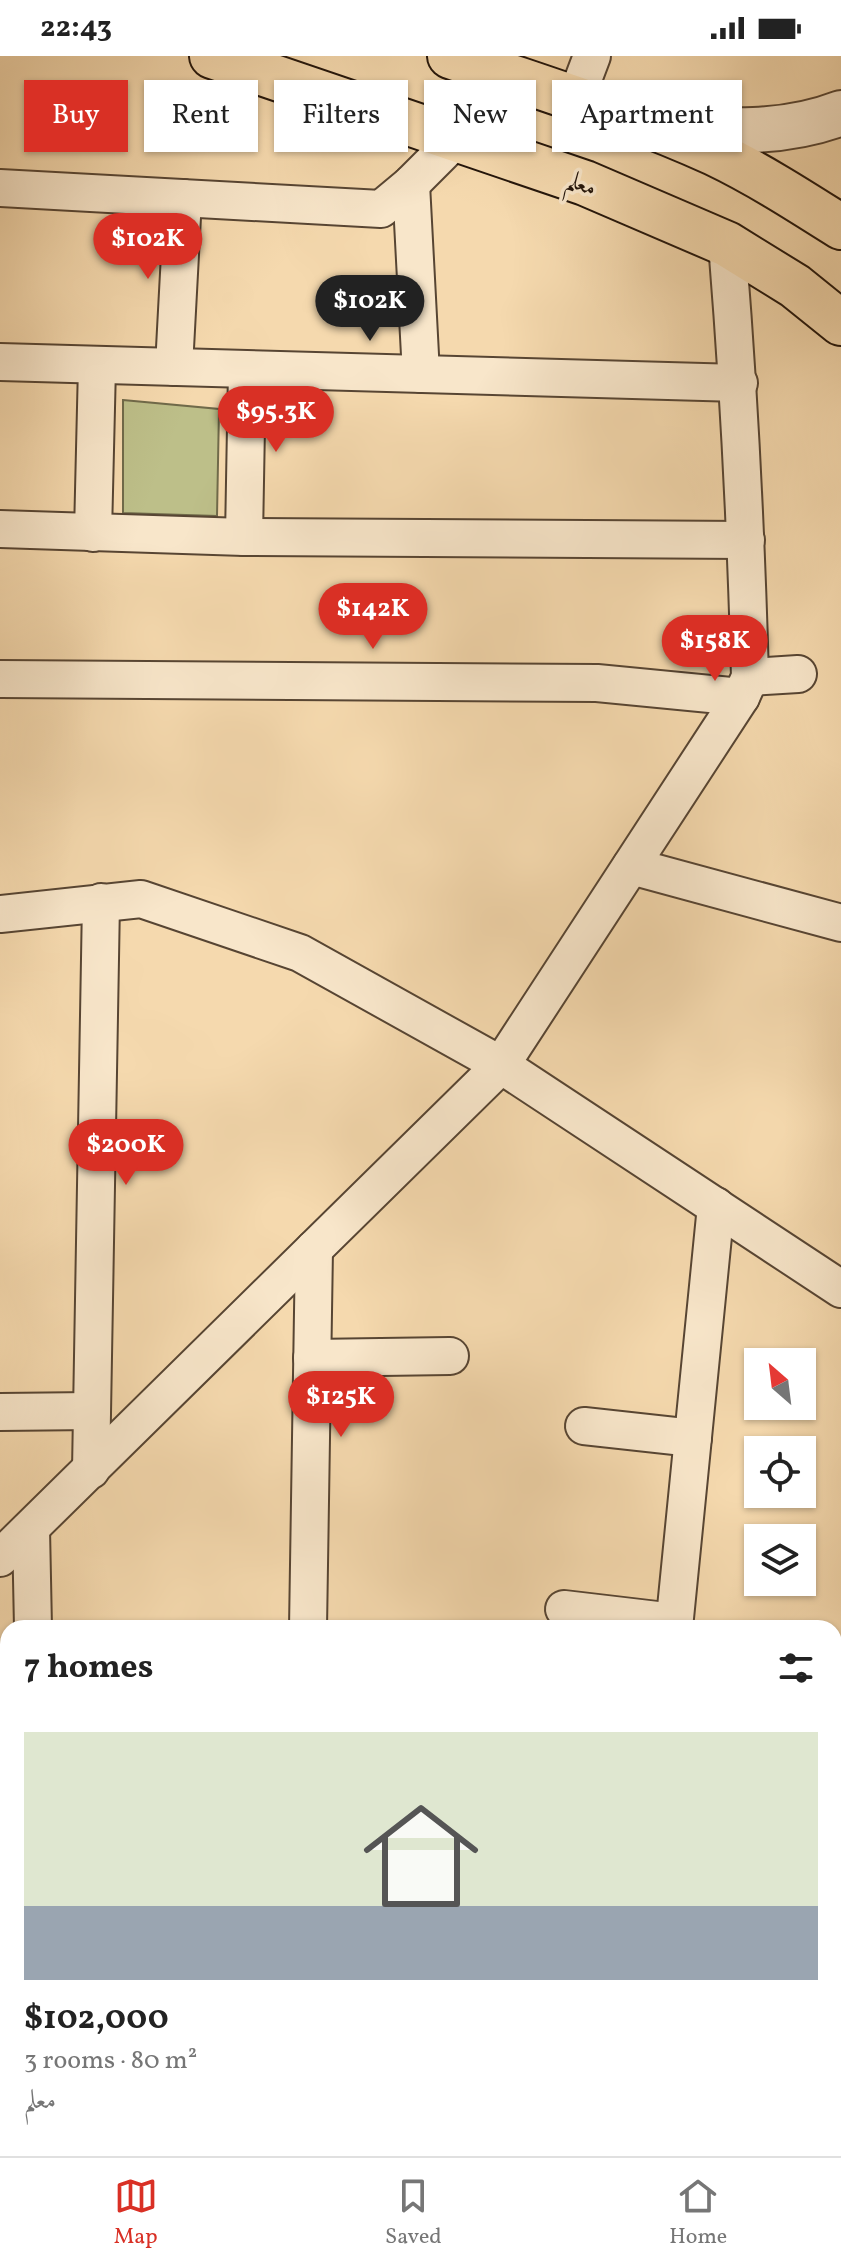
<!DOCTYPE html>
<html lang="en">
<head>
<meta charset="utf-8">
<style>
	body { margin:0; font-family:Vollkorn,Amiri,serif; background:#f2f2f2; color:#222; height:100vh; display:flex; flex-direction:column; font-size:30px; white-space:nowrap }
	* { box-sizing:border-box; margin:0 }
	p { font-size:26px; color:#767676 }
	.icon { flex:none; width:44px; height:44px; fill:none; stroke:currentColor; stroke-width:2; stroke-linecap:round; stroke-linejoin:round }
	.map { position:relative; flex:1; overflow:hidden }
	.side { position:absolute; left:0px; top:1564px; width:842px; height:536px; display:flex; flex-direction:column; background:#fff; border-radius:24px 24px 0 0; box-shadow:0 2px 6px #0004 }
	.side>* { flex:none }
	.guide { position:absolute; left:24px; top:24px; width:794px; height:72px; display:flex; gap:16px }
	.needle { width:52px; rotate:332deg }
	.buttons { position:absolute; left:744px; top:1292px; display:grid; gap:16px }
	.buttons a { display:grid; place-items:center; width:72px; height:72px; border-radius:0px; background:#fff; box-shadow:0 2px 6px #0004; font-size:40px }
	.price { position:absolute; translate:-50% -68px; padding:0 18px; border-radius:28px; background:#d93025; color:#fff; font-size:26px; line-height:52px; filter:drop-shadow(0 2px 4px #0008) }
	.price::after { content:''; position:absolute; left:50%; top:48px; width:24px; height:18px; margin-left:-12px; background:inherit; clip-path:polygon(0 0,100% 0,50% 100%) }
	.price.current { background:#222; color:#fff }
	ul { padding:0; list-style:none }
	li { display:grid; align-content:center; gap:16px; height:424px; padding:0 24px }
	li span { display:grid; place-items:center; height:248px; border-radius:0px; color:#555 }
	li>.icon { margin-inline-start:auto }
	span .icon { width:144px; height:144px; fill:#fffc; stroke-width:1 }
	li b { font-size:34px }
	h2 { display:flex; justify-content:space-between; align-items:center; height:96px; padding:0 24px; font-size:34px }
	.pill { padding:0 28px; border-radius:0px; background:#fff; box-shadow:0 2px 6px #0004; font-size:28px; line-height:72px }
	.pill.current { background:#d93025; color:#fff }
	.status { display:flex; justify-content:space-between; align-items:center; height:56px; padding:0 40px; background:#fff; direction:ltr }
	.status svg { height:22px; fill:currentColor }
	.menu { display:flex; justify-content:space-around; align-items:center; height:112px; border-top:2px solid #e0e0e0; background:#fff; font-size:22px; color:#767676 }
	.menu a { display:grid; justify-items:center; gap:4px }
	.menu .current { color:#d93025 }
	.map>svg:first-child { display:block }
</style>
</head>
<body>
<div class="status"><b>22:43</b><svg viewBox="0 0 49 12"><path d="M0 12V9h3v3zM5 12V6h3v6zM10 12V3h3v9zM15 12V0h3v12zM26 1h20v11H26zM47 4h2v5h-2z"/></svg></div>
<div class="map">
<svg width="841" height="2100" viewBox="0 0 841 2100">
	<rect width="100%" height="100%" fill="#f5d9ae"/>
	<filter id="stains"><feTurbulence type="fractalNoise" baseFrequency=".0025" numOctaves="4"/><feColorMatrix values="0 0 0 0 .2 0 0 0 0 .09 0 0 0 0 .02 0 0 0 .5 -.17"/></filter>
	<radialGradient id="worn" r=".72"><stop offset=".6" stop-color="#630" stop-opacity="0"/><stop offset="1" stop-color="#630" stop-opacity=".3"/></radialGradient>
	<!-- green -->
	<path fill="#bdbf89" stroke="#706a4a" stroke-width="2" d="M 123,344 L 219,353 L 217,460 L 123,457 Z"/>
	<g fill="none" stroke-linecap="round" stroke-linejoin="round">
		<!-- minor casing -->
		<g stroke="#574533" stroke-width="40">
			<g id="minor">
				<path d="M 575,45 L 592,0"/>
				<path d="M 411,128 L 421,318"/>
				<path d="M 0,132 L 381,153 L 411,128 L 455,84"/>
				<path d="M 0,306 L 739,327"/>
				<path d="M 174,311 L 183,142"/>
				<path d="M 0,473 L 244,481 L 746,484"/>
				<path d="M 93,477 L 97,310"/>
				<path d="M 244,481 L 247,315"/>
				<path d="M 750,621 L 798,618"/>
				<path d="M 0,623 L 597,627 L 741,641"/>
				<path d="M 631,810 L 841,867"/>
				<path d="M 0,858 L 141,843 L 300,897 L 501,1009 L 841,1233"/>
				<path d="M 312,1302 L 450,1300"/>
				<path d="M 0,1356 L 92,1355"/>
				<path d="M 584,1370 L 693,1382"/>
				<path d="M 91,1414 L 101,846"/>
				<path d="M 31,1473 L 33,1572"/>
				<path d="M 0,1502 L 501,1009 L 741,641 L 750,621 C 746,476 739,333 727,188"/>
				<path d="M 564,1553 L 674,1566"/>
				<path d="M 308,1572 L 314,1193"/>
				<path d="M 674,1572 L 716,1150"/>
				<path d="M 0,1768 L 8,1769"/>
				<path d="M 834,1796 L 841,1796"/>
				<path d="M 0,2069 L 8,2069"/>
				<path d="M 310,2092 L 310,2100"/>
				<path d="M 472,2092 L 473,2100"/>
				<path d="M 52,2100 L 53,2092"/>
				<path d="M 635,2100 L 635,2092"/>
			</g>
		</g>
		<!-- tertiary casing -->
		<g stroke="#574533" stroke-width="48">
			<path id="tertiary" d="M 658,71 C 720,75 782,80 841,57"/>
		</g>
		<!-- primary casing -->
		<g stroke="#22140a" stroke-width="48">
			<g id="primary">
				<path d="M 212,0 L 585,127 L 727,188 L 795,230 L 841,267"/>
				<path d="M 450,0 C 538,31 629,58 714,97 C 758,118 800,145 841,171"/>
			</g>
		</g>
		<!-- minor -->
		<use href="#minor" stroke="#f8e6ca" stroke-width="36"/>
		<!-- tertiary -->
		<use href="#tertiary" stroke="#f8e6ca" stroke-width="44"/>
		<!-- primary -->
		<use href="#primary" stroke="#f5d9ae" stroke-width="44"/>
	</g>
	<g text-anchor="middle" stroke-width="7" stroke-linejoin="round" paint-order="stroke">
		<!-- street labels -->
		<g font-size="24" fill="#22140a" stroke="#f8e6ca">
			<text transform="translate(582 127) rotate(21)" y="8">معلم</text>
		</g>
	</g>
	<rect width="100%" height="100%" filter="url(#stains)"/>
	<rect width="100%" height="100%" fill="url(#worn)"/>
</svg>
<div class="buttons">
<a><svg class="needle" viewBox="-14 -14 28 28"><path d="M0-13l5 13h-10z" fill="#e53935"/><path d="M0 13l5-13h-10z" fill="#767676"/></svg></a>
<a><svg class="icon" aria-label="locate" viewBox="0 0 24 24"><circle cx="12" cy="12" r="6"/><path d="M12 2v4M12 18v4M2 12h4M18 12h4"/></svg></a>
<a><svg class="icon" aria-label="layers" viewBox="0 0 24 24"><path d="M12 4l9 5-9 5-9-5zM3 14l9 5 9-5"/></svg></a>
</div>
<b class="price" style="left:148px;top:225px">$102K</b>
<b class="price current" style="left:370px;top:287px">$102K</b>
<b class="price" style="left:276px;top:398px">$95.3K</b>
<b class="price" style="left:373px;top:595px">$142K</b>
<b class="price" style="left:715px;top:627px">$158K</b>
<b class="price" style="left:126px;top:1131px">$200K</b>
<b class="price" style="left:341px;top:1383px">$125K</b>
<div class="guide">
<a class="pill current">Buy</a>
<a class="pill">Rent</a>
<a class="pill">Filters</a>
<a class="pill">New</a>
<a class="pill">Apartment</a>
</div>
<section class="side">
<h2>7 homes<svg class="icon" aria-label="filters" viewBox="0 0 24 24"><path d="M4 7h16M4 17h16"/><circle cx="9" cy="7" r="2"/><circle cx="15" cy="17" r="2"/></svg></h2>
<ul>
<li><span style="background:linear-gradient(#dfe7d0 70%,#9aa5b1 0)"><svg class="icon" aria-label="home" viewBox="0 0 24 24"><path d="M3 11l9-7 9 7M6 9v11h12V9"/></svg></span><div><b>$102,000</b><p>3 rooms · 80 m²</p><p>معلم</p></div></li>
</ul>
</section>
</div>
<nav class="menu">
<a class="current"><svg class="icon" aria-label="map" viewBox="0 0 24 24"><path d="M3 6l6-2 6 2 6-2v14l-6 2-6-2-6 2zM9 4v14M15 6v14"/></svg>Map</a>
<a><svg class="icon" aria-label="saved" viewBox="0 0 24 24"><path d="M7 4h10v16l-5-4-5 4z"/></svg>Saved</a>
<a><svg class="icon" aria-label="home" viewBox="0 0 24 24"><path d="M3 11l9-7 9 7M6 9v11h12V9"/></svg>Home</a>
</nav>
</body>
</html>
